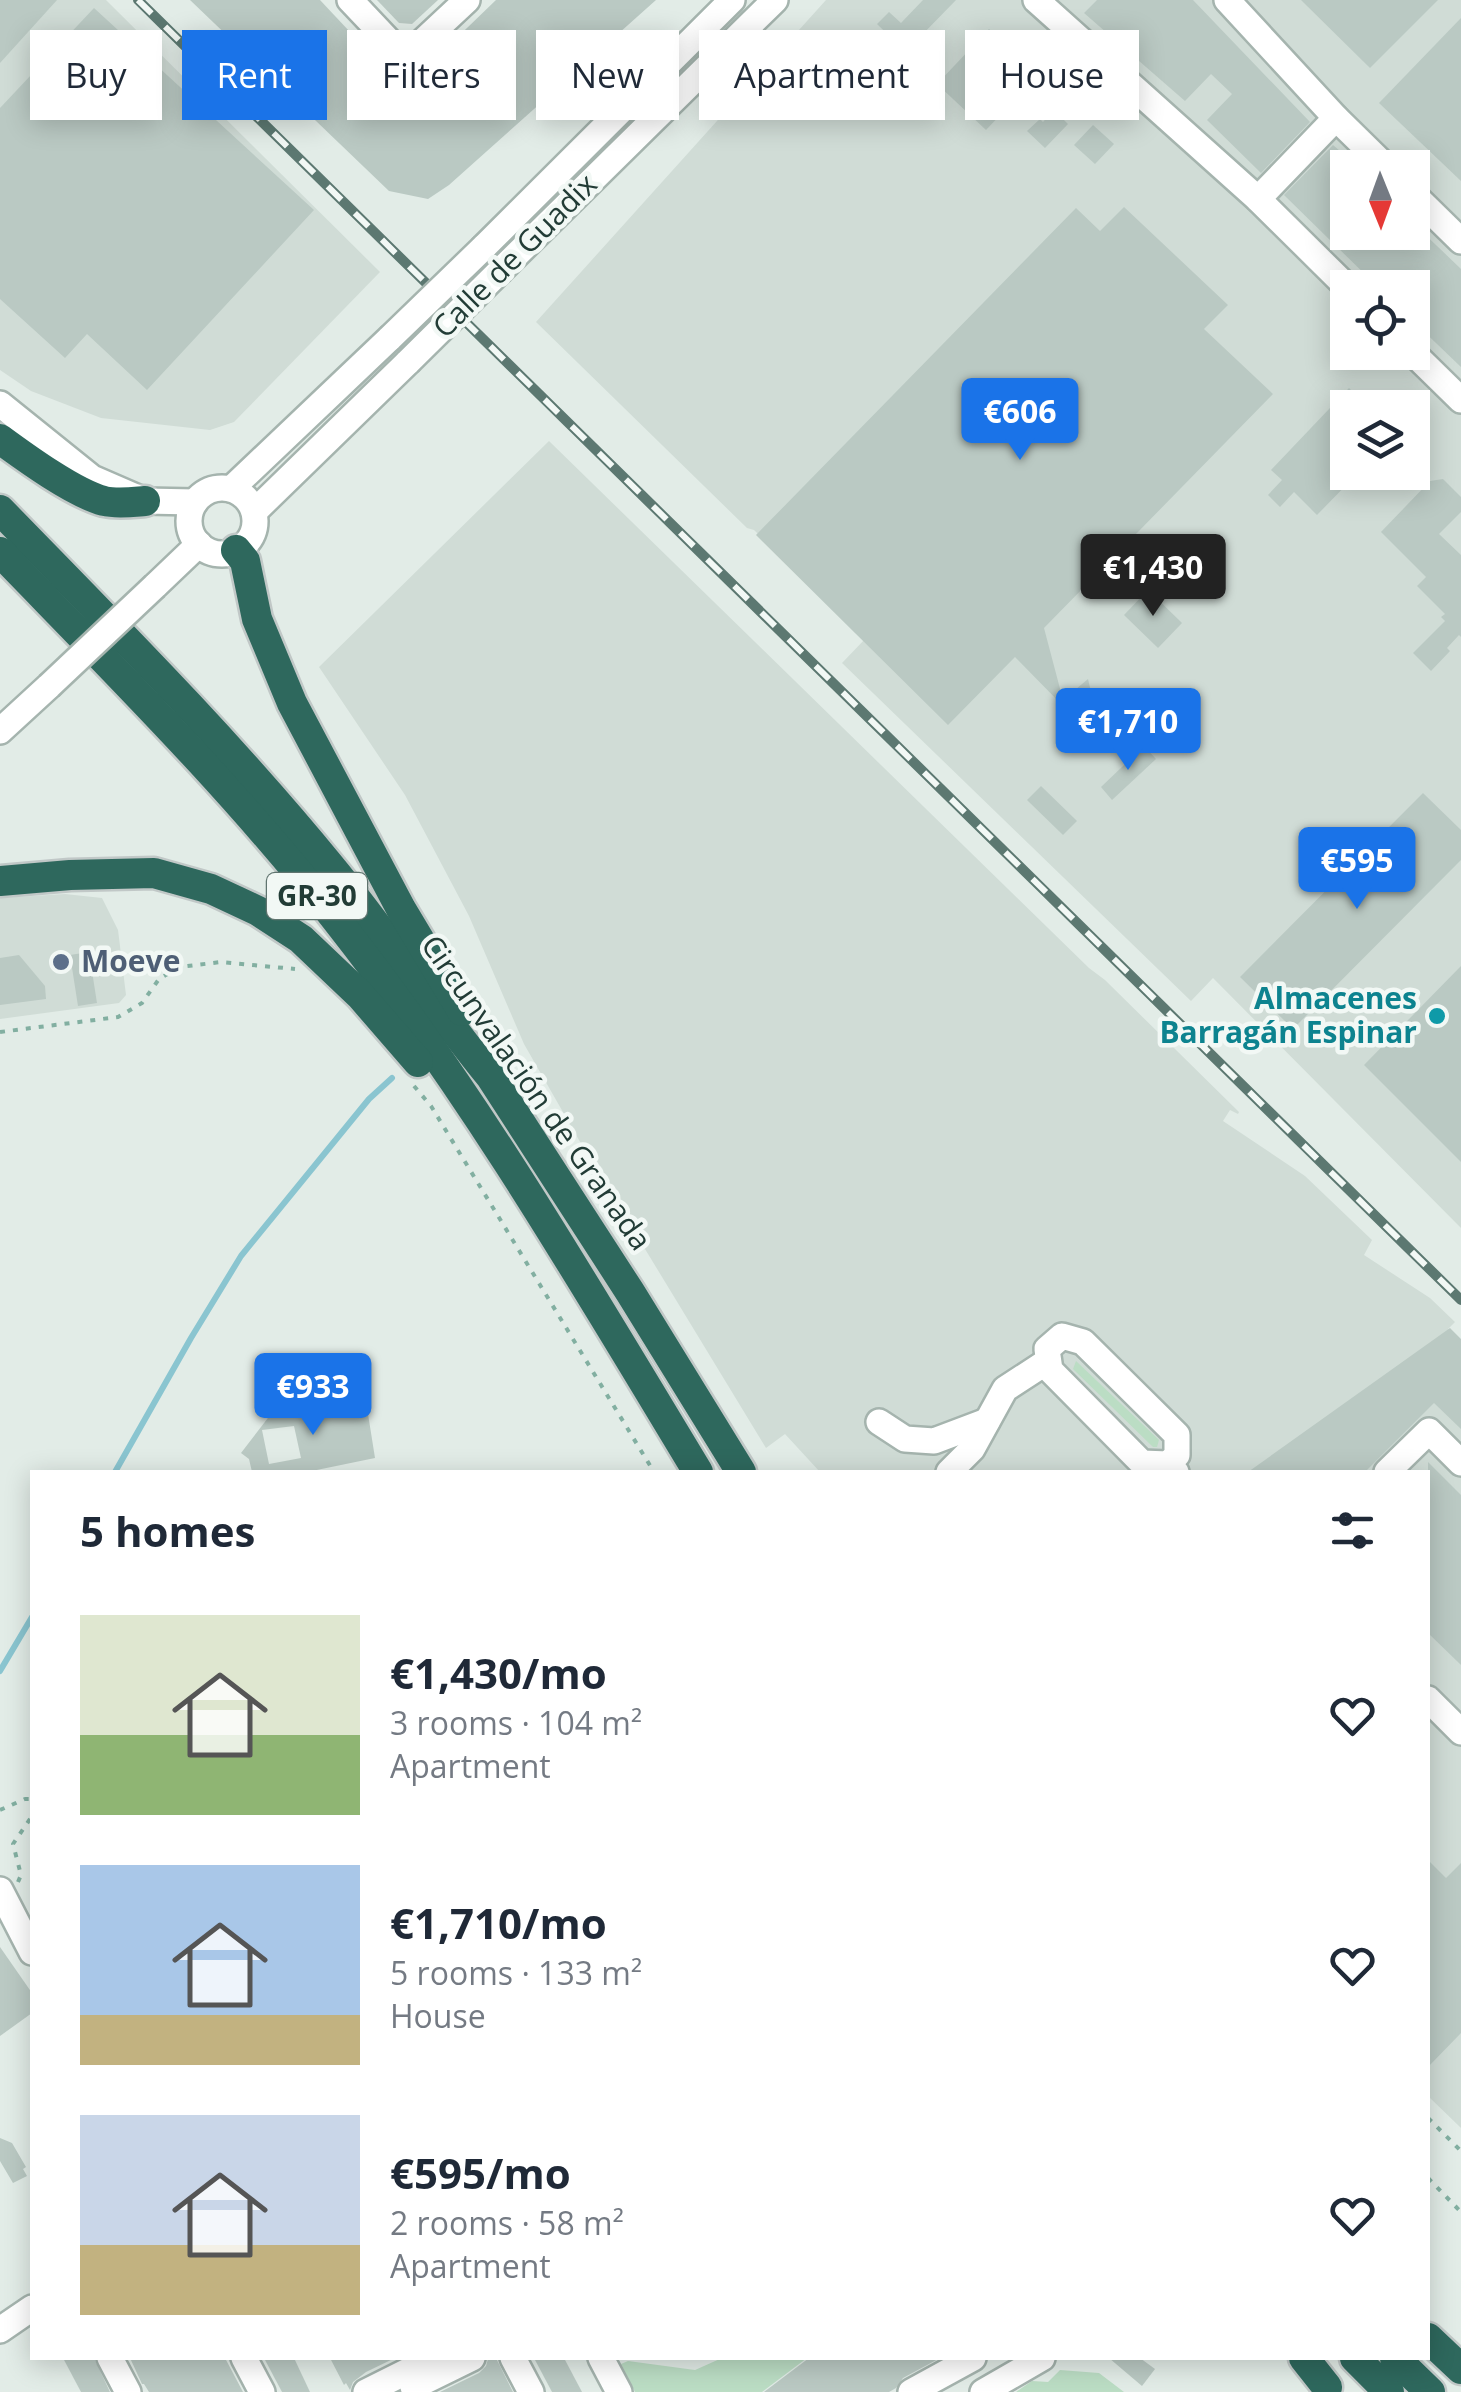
<!DOCTYPE html>
<html lang="en">
<head>
<meta charset="utf-8">
<style>
	body { margin:0; font-family:"Open Sans",sans-serif; background:#f6f6f7; color:#1f2937; height:100vh; display:flex; flex-direction:column; font-size:38px; white-space:nowrap }
	* { box-sizing:border-box; margin:0 }
	p { font-size:32px; color:#747a83 }
	.icon { flex:none; width:55px; height:55px; fill:none; stroke:currentColor; stroke-width:2; stroke-linecap:round; stroke-linejoin:round }
	.map { position:relative; flex:1; overflow:hidden }
	.sheet { position:absolute; left:30px; top:1470px; width:1400px; height:890px; display:flex; flex-direction:column; background:#fff; border-radius:0px; box-shadow:0 5px 25px #0003 }
	.sheet>* { flex:none }
	.hud { position:absolute; left:30px; top:30px; width:1402px; height:90px; display:flex; gap:20px }
	.needle { width:65px; rotate:179deg }
	.controls { position:absolute; left:1330px; top:150px; display:grid; gap:20px }
	.controls a { display:grid; place-items:center; width:100px; height:100px; border-radius:0px; background:#fff; box-shadow:0 5px 25px #0003; font-size:50px }
	.price { position:absolute; translate:-50% -85px; padding:0 22px; border-radius:10px; background:#1a73e8; color:#fff; font-size:32px; line-height:65px; filter:drop-shadow(0 2px 5px #0008) }
	.price::after { content:''; position:absolute; left:50%; top:60px; width:30px; height:22px; margin-left:-15px; background:inherit; clip-path:polygon(0 0,100% 0,50% 100%) }
	.price.selected { background:#222; color:#fff }
	ul { padding:0; list-style:none }
	li { display:flex; align-items:center; gap:30px; height:250px; padding:0 50px }
	li span { display:grid; place-items:center; flex:none; width:280px; height:200px; border-radius:0px; color:#555 }
	li>.icon { margin-inline-start:auto }
	span .icon { width:120px; height:120px; fill:#fffc; stroke-width:1 }
	li b { font-size:42px }
	h2 { display:flex; justify-content:space-between; align-items:center; height:120px; padding:0 50px; font-size:42px }
	.pill { padding:0 35px; border-radius:0px; background:#fff; box-shadow:0 5px 25px #0003; font-size:35px; line-height:90px }
	.pill.selected { background:#1a73e8; color:#fff }
	.map>svg:first-child { display:block }
</style>
</head>
<body>
<div class="map">
<svg width="1461" height="2392" viewBox="0 0 1461 2392">
	<rect width="100%" height="100%" fill="#e2ece7"/>
	<!-- built -->
	<g fill="#d0dcd6" fill-rule="evenodd">
		<path d="M 0,0 L 106,0 L 380,272 L 234,422 L 210,430 L 101,418 L 31,391 L 0,370 Z"/>
		<path d="M 826,0 L 1461,0 L 1461,1228 L 1213,978 L 1191,1001 L 842,663 L 866,638 L 754,530 L 747,528 L 536,322 ZM 1348,168 L 1412,168 L 1412,232 L 1348,232 ZM 1348,288 L 1412,288 L 1412,352 L 1348,352 ZM 1348,408 L 1412,408 L 1412,472 L 1348,472 Z"/>
		<path d="M 549,441 L 1089,968 L 1105,980 L 1239,1112 L 1238,1114 L 1230,1110 L 1223,1121 L 1305,1176 L 1372,1240 L 1364,1255 L 1430,1298 L 1455,1322 L 1448,1329 L 1461,1343 L 1461,2128 L 1428,2096 L 1428,1472 L 820,1472 L 785,1434 L 766,1448 L 583,1147 L 524,1044 L 469,916 L 405,795 L 319,667 Z"/>
		<path d="M 65,894 L 102,898 L 118,930 L 126,995 L 119,1003 L 0,1019 L 0,898 Z"/>
	</g>
	<!-- green -->
	<g fill="#bbddc4">
		<path d="M 1076,1361 L 1159,1440 L 1157,1447 L 1153,1447 L 1073,1369 Z"/>
		<path d="M 722,2358 L 807,2358 L 762,2392 L 635,2392 L 621,2364 L 628,2361 L 695,2370 Z"/>
		<path d="M 1060,2370 L 1099,2373 L 1124,2392 L 1016,2392 L 1032,2381 L 1048,2382 Z"/>
	</g>
	<g fill="none" stroke-linecap="round" stroke-linejoin="round">
		<!-- stream -->
		<g stroke="#8ac5d0" stroke-width="6">
			<path d="M 115,1472 L 191,1338 L 241,1256 L 369,1099 L 392,1078"/>
			<path d="M 0,1671 L 32,1617"/>
		</g>
	</g>
	<!-- building -->
	<g fill="#bac9c3" fill-rule="evenodd">
		<path d="M 0,0 L 57,0 L 0,63 Z"/>
		<path d="M 190,0 L 320,0 L 410,96 L 440,67 L 439,55 L 496,0 L 656,0 L 449,185 L 428,199 L 389,191 Z"/>
		<path d="M 377,0 L 438,0 L 412,24 L 399,23 Z"/>
		<path d="M 923,0 L 956,0 L 918,39 L 927,48 L 914,60 L 877,24 L 889,12 L 901,23 Z"/>
		<path d="M 1097,0 L 1193,0 L 1310,122 L 1261,173 L 1207,120 L 1232,94 L 1211,74 L 1185,101 L 1084,13 Z"/>
		<path d="M 1301,0 L 1438,0 L 1370,68 Z"/>
		<path d="M 94,8 L 314,210 L 147,390 L 87,334 L 65,358 L 0,299 L 0,108 Z"/>
		<path d="M 1461,18 L 1461,181 L 1379,103 Z"/>
		<path d="M 989,29 L 1038,75 L 986,130 L 937,84 Z"/>
		<path d="M 1054,110 L 1068,124 L 1045,148 L 1027,131 L 1040,119 L 1043,122 Z"/>
		<path d="M 1093,125 L 1114,144 L 1095,164 L 1074,145 Z"/>
		<path d="M 1333,145 L 1348,158 L 1348,232 L 1412,232 L 1412,222 L 1461,269 L 1461,367 L 1412,320 L 1412,288 L 1379,288 L 1284,195 Z"/>
		<path d="M 1124,207 L 1228,305 L 1204,329 L 1273,394 L 1044,628 L 1063,700 L 1088,679 L 1099,726 L 1075,747 L 1065,708 L 1015,657 L 948,725 L 756,535 L 1076,208 L 1100,231 Z"/>
		<path d="M 1349,388 L 1369,408 L 1348,408 L 1348,472 L 1359,472 L 1317,515 L 1294,492 L 1280,507 L 1268,495 L 1282,480 L 1271,470 Z"/>
		<path d="M 1443,479 L 1461,497 L 1461,512 L 1439,534 L 1461,555 L 1461,637 L 1459,635 L 1447,648 L 1450,651 L 1431,671 L 1413,653 L 1445,621 L 1441,617 L 1445,614 L 1417,586 L 1426,577 L 1381,532 L 1430,481 Z"/>
		<path d="M 1148,590 L 1182,623 L 1158,648 L 1124,615 Z"/>
		<path d="M 1144,746 L 1156,759 L 1112,800 L 1101,787 Z"/>
		<path d="M 1041,786 L 1077,821 L 1063,835 L 1027,800 Z"/>
		<path d="M 1423,793 L 1461,830 L 1461,860 L 1293,1029 L 1240,977 Z"/>
		<path d="M 89,952 L 97,1003 L 78,1006 L 70,955 Z"/>
		<path d="M 19,955 L 45,986 L 46,999 L 0,1005 L 0,958 Z"/>
		<path d="M 1461,966 L 1461,1162 L 1364,1065 Z"/>
		<path d="M 1450,1328 L 1461,1339 L 1461,1429 L 1434,1403 L 1365,1472 L 1248,1472 Z"/>
		<path d="M 365,1395 L 375,1458 L 307,1472 L 252,1472 L 249,1459 L 241,1453 L 271,1414 L 291,1410 L 302,1405 ZM 294,1426 L 301,1458 L 269,1464 L 262,1430 Z"/>
		<path d="M 1428,1462 L 1461,1495 L 1461,1665 L 1428,1633 Z"/>
		<path d="M 1428,1860 L 1446,1878 L 1461,1863 L 1461,2033 L 1428,2067 Z"/>
		<path d="M 0,1947 L 32,1993 L 32,2013 L 0,2036 Z"/>
		<path d="M 0,2138 L 12,2143 L 26,2167 L 23,2169 L 27,2176 L 13,2183 L 0,2161 Z"/>
		<path d="M 63,2358 L 94,2358 L 110,2392 L 81,2392 Z"/>
		<path d="M 130,2358 L 225,2358 L 243,2392 L 149,2392 L 144,2384 L 142,2384 Z"/>
		<path d="M 264,2358 L 294,2358 L 310,2392 L 282,2392 Z"/>
		<path d="M 330,2358 L 395,2358 L 366,2372 L 353,2382 L 350,2390 L 346,2383 L 344,2385 Z"/>
		<path d="M 496,2358 L 513,2392 L 440,2392 L 479,2373 L 486,2366 L 488,2359 Z"/>
		<path d="M 534,2358 L 564,2358 L 582,2392 L 552,2392 Z"/>
		<path d="M 809,2358 L 940,2358 L 903,2378 L 896,2388 L 889,2392 L 764,2392 Z"/>
		<path d="M 1109,2358 L 1140,2358 L 1155,2369 L 1142,2386 Z"/>
	</g>
	<g fill="none" stroke-linecap="round" stroke-linejoin="round">
		<!-- minor casing -->
		<g stroke="#a5b4ae" stroke-width="30">
			<g id="minor">
				<path d="M 350,0 L 405,58 L 467,0"/>
				<path d="M 1036,0 L 1258,199 L 1348,288"/>
				<path d="M 1227,0 L 1336,118 L 1387,168"/>
				<path d="M 1412,193 L 1461,241"/>
				<path d="M 1258,199 L 1336,118"/>
				<path d="M 484,247 L 732,0"/>
				<path d="M 501,270 L 775,0"/>
				<path d="M 1412,352 L 1461,400"/>
				<path d="M 0,404 L 92,478 L 145,501 L 195,502"/>
				<circle cx="222" cy="521" r="33"/>
				<path d="M 231,489 L 390,338"/>
				<path d="M 254,512 L 408,362"/>
				<path d="M 155,586 L 199,544"/>
				<path d="M 0,731 L 49,686"/>
				<path d="M 879,1422 L 905,1439 L 934,1441 L 987,1421"/>
				<path d="M 1168,1464 L 1177,1455 L 1177,1435 L 1083,1342 L 1062,1336 L 1047,1349 L 1050,1370 L 1142,1463 L 1168,1464 L 1176,1472"/>
				<path d="M 949,1472 L 972,1449 L 1005,1389 L 1048,1361"/>
				<path d="M 1387,1472 L 1429,1431 L 1461,1463"/>
				<path d="M 1428,1699 L 1461,1732"/>
				<path d="M 0,1890 L 32,1952"/>
				<path d="M 0,2330 L 32,2308"/>
				<path d="M 110,2358 L 128,2392"/>
				<path d="M 244,2358 L 262,2392"/>
				<path d="M 513,2358 L 531,2392"/>
				<path d="M 601,2358 L 619,2392"/>
				<path d="M 413,2387 L 472,2358"/>
				<path d="M 366,2392 L 434,2358"/>
				<path d="M 911,2392 L 973,2358"/>
				<path d="M 983,2392 L 1042,2358"/>
			</g>
		</g>
		<!-- highway casing -->
		<g stroke="#c1c8c7" stroke-width="35">
			<g id="highway">
				<path d="M 0,439 C 26,458 74,493 104,501 C 117,504 132,502 145,501"/>
				<path d="M 0,510 C 113,626 228,741 330,866 C 386,934 435,1009 491,1077 L 630,1292 L 741,1472"/>
				<path d="M 236,550 L 245,561 L 257,619 L 292,703 L 401,909 L 462,1011"/>
				<path d="M 0,552 C 117,673 238,793 342,927 C 476,1098 586,1287 698,1472"/>
				<path d="M 0,881 L 70,875 L 154,873 L 211,889 L 258,911 L 301,939 L 360,995 L 418,1062"/>
				<path d="M 1428,2338 L 1461,2369"/>
				<path d="M 1304,2358 L 1327,2387"/>
				<path d="M 1355,2358 L 1389,2392"/>
				<path d="M 1395,2358 L 1430,2392"/>
			</g>
		</g>
		<!-- path -->
		<g stroke="#82afa1" stroke-width="4" stroke-dasharray="5 8" stroke-linecap="butt">
			<path d="M 0,1032 L 118,1017 L 142,1003 L 159,979 L 179,967 L 221,962 L 295,969"/>
			<path d="M 414,1086 L 431,1106 L 654,1472"/>
			<path d="M 0,1810 L 25,1799 L 32,1799"/>
			<path d="M 18,1882 L 21,1875 L 13,1844 L 32,1816"/>
			<path d="M 1428,2118 L 1461,2151"/>
			<path d="M 1428,2178 L 1461,2212"/>
		</g>
		<!-- minor -->
		<use href="#minor" stroke="#fff" stroke-width="25"/>
		<!-- highway -->
		<use href="#highway" stroke="#2e685d" stroke-width="30"/>
		<!-- rail casing -->
		<g stroke="#5c7871" stroke-width="10">
			<path id="rail" d="M 138,0 L 1461,1300"/>
		</g>
		<!-- rail -->
		<use href="#rail" stroke="#f2f8f5" stroke-width="6" stroke-dasharray="19" stroke-linecap="butt"/>
		<!-- minor-bridge casing -->
		<g stroke="#a5b4ae" stroke-width="30" stroke-linecap="butt">
			<g id="minor-bridge">
				<path d="M 390,338 L 484,247"/>
				<path d="M 408,362 L 501,270"/>
				<path d="M 49,686 L 155,586"/>
			</g>
		</g>
		<!-- minor-bridge -->
		<use href="#minor-bridge" stroke="#fff" stroke-width="25"/>
	</g>
	<!-- markers -->
	<circle fill="#5c6f8a" stroke="#f2f8f5" stroke-width="4" cx="61" cy="962" r="10"/>
	<circle fill="#0f9aa8" stroke="#f2f8f5" stroke-width="4" cx="1437" cy="1016" r="10"/>
	<g text-anchor="middle" stroke-width="9" stroke-linejoin="round" paint-order="stroke">
		<!-- shield labels -->
		<rect fill="#f2f8f5" stroke="#60746f" stroke-width="2.5" x="267" y="873" width="100" height="46" rx="8"/>
		<g font-size="28" font-weight="bold" fill="#223c36">
			<text x="317" y="906">GR-30</text>
		</g>
		<!-- street labels -->
		<g font-size="30" fill="#223c36" stroke="#f2f8f5">
			<text transform="translate(515 256) rotate(-45)" y="10">Calle de Guadix</text>
			<text transform="translate(536 1093) rotate(55)" y="10">Circunvalación de Granada</text>
		</g>
		<!-- service labels -->
		<g font-size="30" font-weight="bold" fill="#4e5e75" stroke="#f2f8f5" text-anchor="start">
			<text x="81" y="972">Moeve</text>
		</g>
		<!-- culture labels -->
		<g font-size="30" font-weight="bold" fill="#0d838f" stroke="#f2f8f5" text-anchor="end">
			<text x="1417" y="1009">Almacenes<tspan x="1417" dy="34">Barragán Espinar</tspan></text>
		</g>
	</g>
</svg>
<div class="controls">
<a><svg class="needle" viewBox="-14 -14 28 28"><path d="M0-13l5 13h-10z" fill="#e53935"/><path d="M0 13l5-13h-10z" fill="#747a83"/></svg></a>
<a><svg class="icon" aria-label="locate" viewBox="0 0 24 24"><circle cx="12" cy="12" r="6"/><path d="M12 2v4M12 18v4M2 12h4M18 12h4"/></svg></a>
<a><svg class="icon" aria-label="layers" viewBox="0 0 24 24"><path d="M12 4l9 5-9 5-9-5zM3 14l9 5 9-5"/></svg></a>
</div>
<b class="price" style="left:1020px;top:463px">€606</b>
<b class="price selected" style="left:1153px;top:619px">€1,430</b>
<b class="price" style="left:1128px;top:773px">€1,710</b>
<b class="price" style="left:1357px;top:912px">€595</b>
<b class="price" style="left:313px;top:1438px">€933</b>
<div class="hud">
<a class="pill">Buy</a>
<a class="pill selected">Rent</a>
<a class="pill">Filters</a>
<a class="pill">New</a>
<a class="pill">Apartment</a>
<a class="pill">House</a>
</div>
<section class="sheet">
<h2>5 homes<svg class="icon" aria-label="filters" viewBox="0 0 24 24"><path d="M4 7h16M4 17h16"/><circle cx="9" cy="7" r="2"/><circle cx="15" cy="17" r="2"/></svg></h2>
<ul>
<li><span style="background:linear-gradient(#dfe7d0 60%,#8fb573 0)"><svg class="icon" aria-label="home" viewBox="0 0 24 24"><path d="M3 11l9-7 9 7M6 9v11h12V9"/></svg></span><div><b>€1,430/mo</b><p>3 rooms · 104 m²</p><p>Apartment</p></div><svg class="icon" aria-label="heart" viewBox="0 0 24 24"><path d="M12 20l-8-8c-3-5 5-10 8-4 3-6 11-1 8 4z"/></svg></li>
<li><span style="background:linear-gradient(#a9c7e8 75%,#c2b280 0)"><svg class="icon" aria-label="home" viewBox="0 0 24 24"><path d="M3 11l9-7 9 7M6 9v11h12V9"/></svg></span><div><b>€1,710/mo</b><p>5 rooms · 133 m²</p><p>House</p></div><svg class="icon" aria-label="heart" viewBox="0 0 24 24"><path d="M12 20l-8-8c-3-5 5-10 8-4 3-6 11-1 8 4z"/></svg></li>
<li><span style="background:linear-gradient(#c9d6e8 65%,#c2b280 0)"><svg class="icon" aria-label="home" viewBox="0 0 24 24"><path d="M3 11l9-7 9 7M6 9v11h12V9"/></svg></span><div><b>€595/mo</b><p>2 rooms · 58 m²</p><p>Apartment</p></div><svg class="icon" aria-label="heart" viewBox="0 0 24 24"><path d="M12 20l-8-8c-3-5 5-10 8-4 3-6 11-1 8 4z"/></svg></li>
</ul>
</section>
</div>
</body>
</html>
